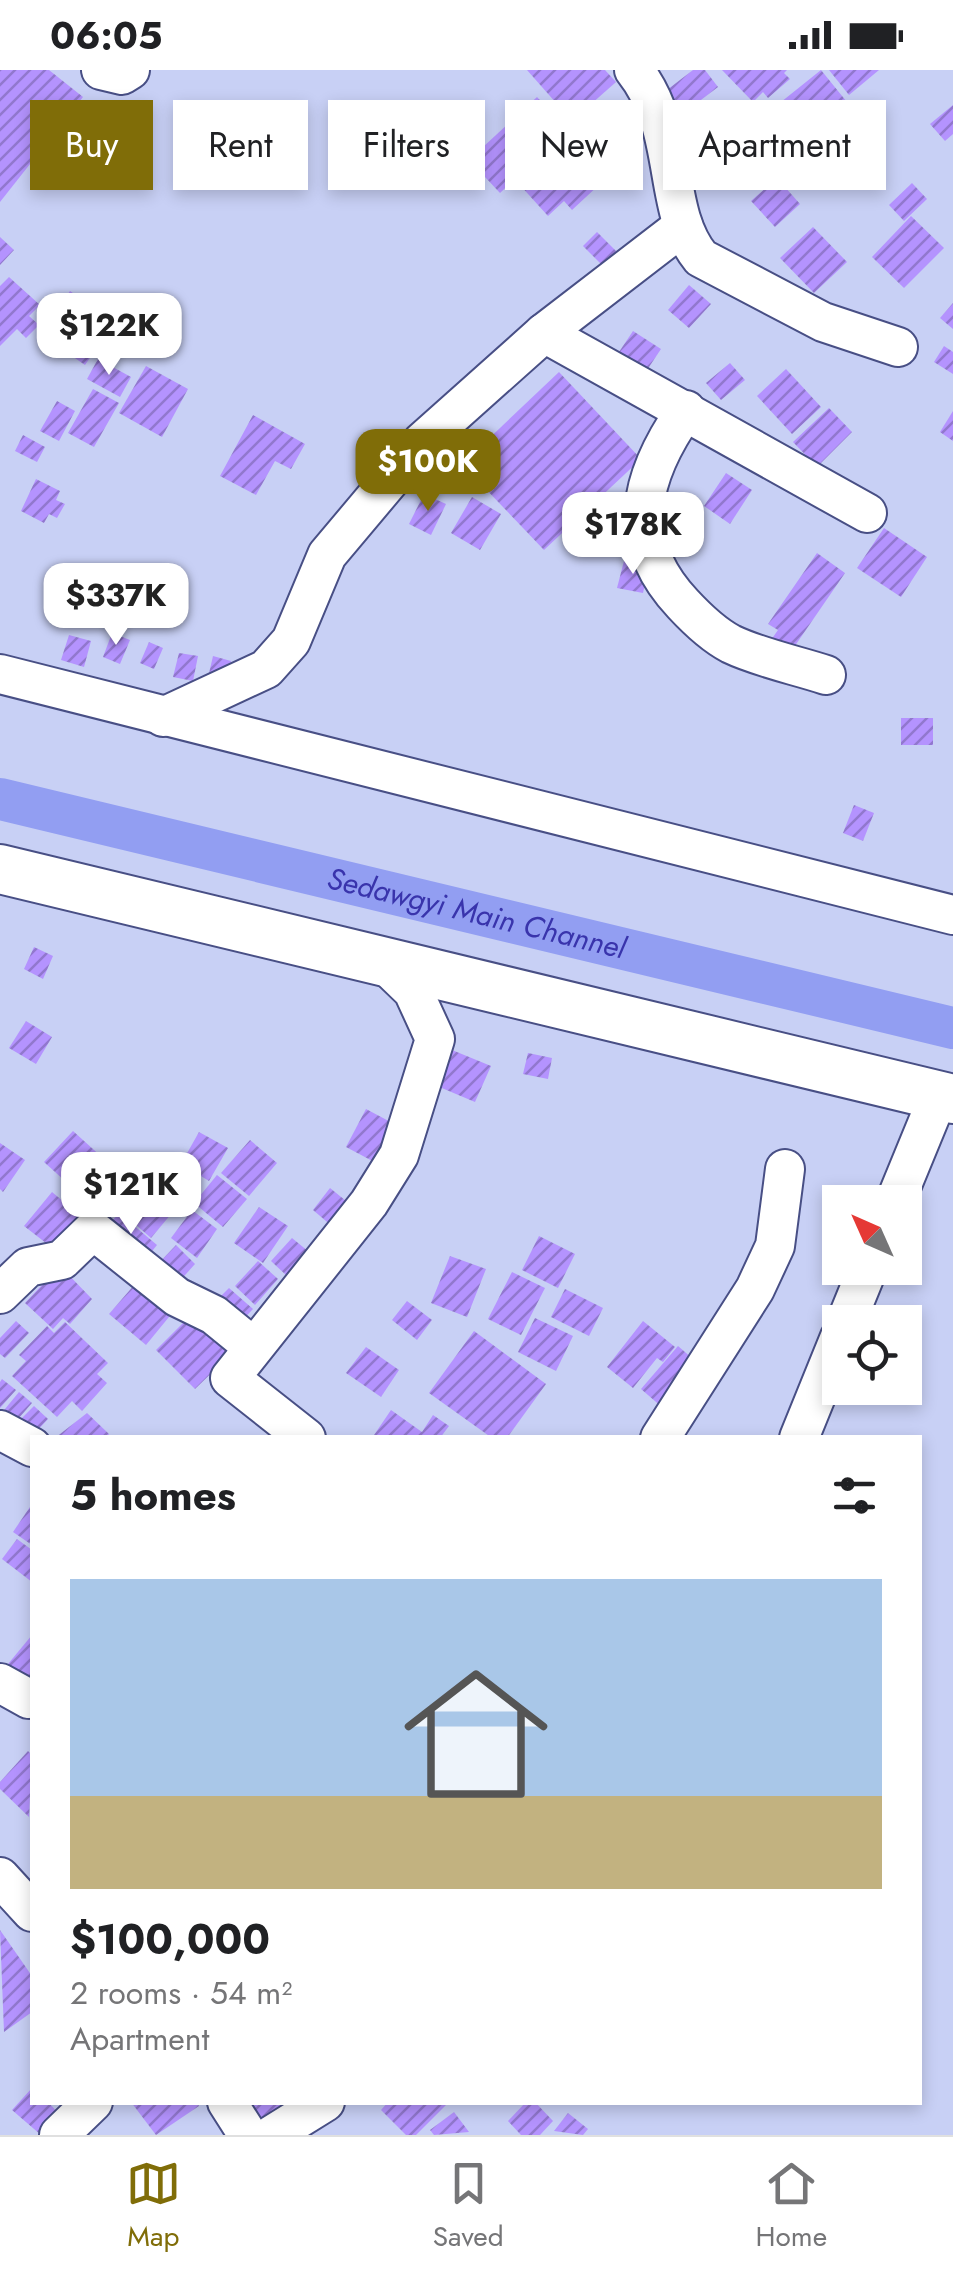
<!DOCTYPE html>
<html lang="en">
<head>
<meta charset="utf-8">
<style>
	body { margin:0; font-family:Jost,sans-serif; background:#f2f2f2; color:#202124; height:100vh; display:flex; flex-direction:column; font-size:38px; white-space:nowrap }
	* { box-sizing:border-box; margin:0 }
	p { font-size:32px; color:#757577 }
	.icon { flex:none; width:55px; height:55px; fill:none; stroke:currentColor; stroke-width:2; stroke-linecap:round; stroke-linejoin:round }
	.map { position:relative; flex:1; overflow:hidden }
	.drawer { position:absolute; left:30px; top:1365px; width:892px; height:670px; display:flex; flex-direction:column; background:#fff; border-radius:0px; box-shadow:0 5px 15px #0003 }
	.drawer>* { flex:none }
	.top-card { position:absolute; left:30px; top:30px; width:895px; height:90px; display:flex; gap:20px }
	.needle { width:65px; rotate:315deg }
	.tools { position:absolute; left:822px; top:1115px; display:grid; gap:20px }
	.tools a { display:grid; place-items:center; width:100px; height:100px; border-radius:0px; background:#fff; box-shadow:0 5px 15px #0003; font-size:50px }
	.price { position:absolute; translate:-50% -85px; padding:0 22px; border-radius:20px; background:#fff; color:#222; font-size:32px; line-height:65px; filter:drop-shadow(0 2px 5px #0008) }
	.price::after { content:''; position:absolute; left:50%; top:60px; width:30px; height:22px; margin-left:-15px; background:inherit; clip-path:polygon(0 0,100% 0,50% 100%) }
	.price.selected { background:#806d08; color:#fff }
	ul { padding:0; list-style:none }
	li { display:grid; align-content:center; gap:20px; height:530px; padding:0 40px }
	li+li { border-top:2px solid #e0e0e0 }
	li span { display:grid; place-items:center; height:310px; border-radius:0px; color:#555 }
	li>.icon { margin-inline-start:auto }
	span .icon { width:180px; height:180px; fill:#fffc; stroke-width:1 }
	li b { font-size:42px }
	h2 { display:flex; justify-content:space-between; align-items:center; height:120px; padding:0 40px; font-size:42px }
	.tag { padding:0 35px; border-radius:0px; background:#fff; box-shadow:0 5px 15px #0003; font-size:35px; line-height:90px }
	.tag.selected { background:#806d08; color:#fff }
	.status { display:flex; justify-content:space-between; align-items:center; height:70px; padding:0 50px; background:#fff; direction:ltr }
	.status svg { height:28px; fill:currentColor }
	.tabs { display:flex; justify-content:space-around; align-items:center; height:140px; border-top:2px solid #e0e0e0; background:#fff; font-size:28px; color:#757577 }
	.tabs a { display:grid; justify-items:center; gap:5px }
	.tabs .selected { color:#806d08 }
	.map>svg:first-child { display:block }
</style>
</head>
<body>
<div class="status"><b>06:05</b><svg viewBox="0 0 49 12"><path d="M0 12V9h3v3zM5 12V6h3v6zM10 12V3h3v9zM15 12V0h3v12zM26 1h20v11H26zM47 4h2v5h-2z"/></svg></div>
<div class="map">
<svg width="953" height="2065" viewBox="0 0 953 2065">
	<defs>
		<pattern id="building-hatch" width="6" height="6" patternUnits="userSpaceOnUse" patternTransform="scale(2.5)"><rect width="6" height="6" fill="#b493fe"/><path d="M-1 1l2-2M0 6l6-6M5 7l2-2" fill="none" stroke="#9177ce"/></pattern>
	</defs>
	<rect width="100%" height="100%" fill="#c8d0f5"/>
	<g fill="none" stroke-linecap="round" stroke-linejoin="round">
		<!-- canal -->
		<path stroke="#929ef2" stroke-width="42" id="s1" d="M 0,729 L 953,958"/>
	</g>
	<!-- building -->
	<g fill="url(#building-hatch)">
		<path d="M 0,0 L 49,0 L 83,27 L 0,132 Z"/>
		<path d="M 527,0 L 605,0 L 616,12 L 572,51 Z"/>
		<path d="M 693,0 L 705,0 L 718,17 L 680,46 L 663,23 Z"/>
		<path d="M 722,0 L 787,0 L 784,3 L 790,9 L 768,28 L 763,22 L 753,32 Z"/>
		<path d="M 821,0 L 855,42 L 788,96 L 763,64 L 784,47 L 776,36 Z"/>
		<path d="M 829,0 L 879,0 L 849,25 Z"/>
		<path d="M 537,27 L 567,60 L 500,123 L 469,90 Z"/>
		<path d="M 602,34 L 630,62 L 595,97 L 567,69 Z"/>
		<path d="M 953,35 L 953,64 L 945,71 L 930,54 Z"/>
		<path d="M 562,74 L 600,114 L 572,140 L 564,131 L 548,146 L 519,114 Z"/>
		<path d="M 777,108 L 800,134 L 775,157 L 751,131 Z"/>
		<path d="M 912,113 L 927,129 L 904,151 L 889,135 Z"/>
		<path d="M 911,146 L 944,178 L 904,218 L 872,187 Z"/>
		<path d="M 813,157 L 847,192 L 814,223 L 780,188 Z"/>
		<path d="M 597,162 L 621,186 L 607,200 L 583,176 Z"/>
		<path d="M 0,167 L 14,180 L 0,195 Z"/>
		<path d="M 9,207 L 40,235 L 29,246 L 39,255 L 26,268 L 17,259 L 0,276 L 0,216 Z"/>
		<path d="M 689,215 L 711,234 L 689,258 L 668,240 Z"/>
		<path d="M 70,221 L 115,252 L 85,295 L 40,264 Z"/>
		<path d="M 953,233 L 953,259 L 940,248 Z"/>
		<path d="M 633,261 L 661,279 L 645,303 L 617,285 Z"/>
		<path d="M 944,276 L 953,282 L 953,304 L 934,292 Z"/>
		<path d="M 98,289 L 131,307 L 120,327 L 87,309 Z"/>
		<path d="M 730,293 L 745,310 L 721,330 L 706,313 Z"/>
		<path d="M 146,296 L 188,319 L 162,367 L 119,343 Z"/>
		<path d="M 786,299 L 821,337 L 792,364 L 757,326 Z"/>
		<path d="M 559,302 L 641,389 L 544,480 L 462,394 Z"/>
		<path d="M 93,319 L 119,333 L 94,377 L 68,363 Z"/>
		<path d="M 57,331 L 75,341 L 59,371 L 40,361 Z"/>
		<path d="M 829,338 L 852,362 L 817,397 L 793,372 Z"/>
		<path d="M 953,341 L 953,371 L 940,362 Z"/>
		<path d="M 253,345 L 305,374 L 291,399 L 275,391 L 256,425 L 220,406 Z"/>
		<path d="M 23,365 L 45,377 L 37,392 L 15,381 Z"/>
		<path d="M 726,403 L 752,420 L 730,454 L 704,436 Z"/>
		<path d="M 36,409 L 60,421 L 56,430 L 65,434 L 57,448 L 49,444 L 44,453 L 21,441 Z"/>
		<path d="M 424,424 L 446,434 L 431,465 L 409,454 Z"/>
		<path d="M 614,425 L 641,442 L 624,469 L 597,453 Z"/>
		<path d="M 472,427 L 501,444 L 480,480 L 451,463 Z"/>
		<path d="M 884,458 L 927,487 L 901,527 L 857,498 Z"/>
		<path d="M 817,483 L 845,503 L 790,583 L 771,570 L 778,560 L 768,554 Z"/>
		<path d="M 624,491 L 649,497 L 643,523 L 617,518 Z"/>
		<path d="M 112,563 L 130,570 L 120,594 L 103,587 Z"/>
		<path d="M 69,565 L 91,571 L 84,597 L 61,590 Z"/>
		<path d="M 149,572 L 163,578 L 154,599 L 140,593 Z"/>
		<path d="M 179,583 L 198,586 L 193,611 L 173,607 Z"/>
		<path d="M 213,586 L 231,591 L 224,616 L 207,612 Z"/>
		<rect x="901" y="648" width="32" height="27"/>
		<path d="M 854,735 L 874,743 L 863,771 L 843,763 Z"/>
		<path d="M 34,877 L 53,886 L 43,909 L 24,899 Z"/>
		<path d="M 26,951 L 52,967 L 36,994 L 9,978 Z"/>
		<path d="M 452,980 L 491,996 L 475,1032 L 437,1016 Z"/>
		<path d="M 528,983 L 552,988 L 548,1009 L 523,1004 Z"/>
		<path d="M 366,1039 L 400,1057 L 380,1095 L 346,1077 Z"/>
		<path d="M 73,1061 L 104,1089 L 76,1121 L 44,1092 Z"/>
		<path d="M 199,1062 L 228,1078 L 209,1111 L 181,1094 Z"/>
		<path d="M 250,1070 L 277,1093 L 249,1126 L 221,1103 Z"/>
		<path d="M 0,1073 L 25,1090 L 3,1122 L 0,1119 Z"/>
		<path d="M 155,1086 L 193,1118 L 151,1168 L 113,1135 Z"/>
		<path d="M 217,1105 L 247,1129 L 223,1157 L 194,1133 Z"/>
		<path d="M 330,1118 L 351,1135 L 333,1157 L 313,1140 Z"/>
		<path d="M 52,1122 L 82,1147 L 55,1180 L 24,1156 Z"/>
		<path d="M 259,1137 L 288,1156 L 263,1193 L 234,1173 Z"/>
		<path d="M 192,1140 L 217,1159 L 197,1188 L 171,1168 Z"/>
		<path d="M 119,1143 L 157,1175 L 143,1192 L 105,1159 Z"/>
		<path d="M 539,1166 L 575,1184 L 558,1218 L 522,1200 Z"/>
		<path d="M 292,1168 L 309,1182 L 287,1206 L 271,1191 Z"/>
		<path d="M 176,1175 L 195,1194 L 178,1213 L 158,1194 Z"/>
		<path d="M 450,1186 L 486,1199 L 467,1247 L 431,1233 Z"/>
		<path d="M 258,1191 L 278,1209 L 255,1235 L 235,1216 Z"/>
		<path d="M 60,1196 L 92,1229 L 70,1254 L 63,1248 L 53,1259 L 25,1233 Z"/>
		<path d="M 512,1202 L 545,1218 L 521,1265 L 488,1249 Z"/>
		<path d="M 142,1206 L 178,1236 L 146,1275 L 109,1244 Z"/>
		<path d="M 229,1218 L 253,1239 L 238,1255 L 214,1233 Z"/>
		<path d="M 565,1219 L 603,1238 L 589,1266 L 551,1247 Z"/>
		<path d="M 407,1231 L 432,1250 L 417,1270 L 392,1250 Z"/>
		<path d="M 191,1245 L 230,1285 L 195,1319 L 156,1280 Z"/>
		<path d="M 535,1248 L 573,1266 L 556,1301 L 518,1282 Z"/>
		<path d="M 16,1251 L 29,1263 L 5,1288 L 0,1284 L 0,1268 Z"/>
		<path d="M 643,1251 L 675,1277 L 663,1292 L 657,1288 L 633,1318 L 607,1297 Z"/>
		<path d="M 65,1252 L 108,1293 L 97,1304 L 107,1313 L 82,1341 L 72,1331 L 57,1347 L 12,1306 L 26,1291 L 19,1285 L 47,1256 L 54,1263 Z"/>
		<path d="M 474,1261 L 546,1314 L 507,1368 L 492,1368 L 429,1323 Z"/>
		<path d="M 678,1276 L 700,1295 L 663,1338 L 641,1319 Z"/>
		<path d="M 366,1277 L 399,1300 L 381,1327 L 346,1303 Z"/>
		<path d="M 2,1309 L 16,1320 L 0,1338 L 0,1312 Z"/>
		<path d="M 19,1322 L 32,1333 L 12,1356 L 0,1345 Z"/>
		<path d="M 34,1336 L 48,1349 L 33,1365 L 18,1352 Z"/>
		<path d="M 391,1340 L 422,1362 L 433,1345 L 449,1356 L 440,1368 L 372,1368 Z"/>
		<path d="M 87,1343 L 109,1364 L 106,1368 L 55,1368 Z"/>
		<path d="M 32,1434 L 32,1475 L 13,1462 Z"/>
		<path d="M 17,1469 L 32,1480 L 32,1512 L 2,1489 Z"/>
		<path d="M 32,1565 L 32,1615 L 8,1594 Z"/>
		<path d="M 28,1681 L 32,1685 L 29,1747 L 0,1719 L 0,1712 Z"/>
		<path d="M 0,1860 L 32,1906 L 32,1942 L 4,1962 Z"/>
		<path d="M 32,2018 L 32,2032 L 48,2032 L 60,2045 L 41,2065 L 12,2040 Z"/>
		<path d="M 131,2032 L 197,2032 L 199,2036 L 156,2065 Z"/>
		<path d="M 241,2032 L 304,2032 L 259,2061 Z"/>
		<path d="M 388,2032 L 449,2032 L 416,2065 L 406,2065 L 381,2040 Z"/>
		<path d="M 526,2032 L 535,2032 L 553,2051 L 540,2065 L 521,2065 L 508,2051 Z"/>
		<path d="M 454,2042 L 469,2062 L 434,2065 L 430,2060 Z"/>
		<path d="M 568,2043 L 588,2059 L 583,2065 L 554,2061 Z"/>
	</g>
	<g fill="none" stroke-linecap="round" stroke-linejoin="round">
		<!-- minor casing -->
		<g stroke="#484f85" stroke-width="42">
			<g id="minor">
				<path d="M 101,0 L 122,5 L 130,0"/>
				<path d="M 634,0 C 682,60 661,140 701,188 L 823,252 L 898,277"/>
				<path d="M 544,263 L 867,443"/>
				<path d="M 686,340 C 639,407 623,470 683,534 C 696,548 714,565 731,574 C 760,588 796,595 826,605"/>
				<path d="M 0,604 L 953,845"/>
				<path d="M 163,647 L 266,599 L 291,571 L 327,485 L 422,372 L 544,263 L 683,156"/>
				<path d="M 895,1132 L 939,1025"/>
				<path d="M 0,1224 L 28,1197 L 62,1190 L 93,1160 L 177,1227 L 214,1245 L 252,1276"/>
				<path d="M 846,1252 L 868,1198"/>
				<path d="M 0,1360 L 32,1377"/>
				<path d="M 306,1368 L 230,1308 L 369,1133 L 399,1085 L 435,969 L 413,921 L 384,893"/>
				<path d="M 660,1368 L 755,1219 L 775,1176 L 785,1099"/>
				<path d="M 799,1368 L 840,1267"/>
				<path d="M 0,1613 L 29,1629"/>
				<path d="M 0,1807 L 32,1842"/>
				<path d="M 227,2032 L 248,2065"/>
				<path d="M 59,2065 L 93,2032"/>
				<path d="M 272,2065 L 325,2032"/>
			</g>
		</g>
		<!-- tertiary casing -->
		<g stroke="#484f85" stroke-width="52">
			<path id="tertiary" d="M 0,799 L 953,1029"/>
		</g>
		<!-- minor -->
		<use href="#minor" stroke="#fff" stroke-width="38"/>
		<!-- tertiary -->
		<use href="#tertiary" stroke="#fff" stroke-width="48"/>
	</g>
	<g text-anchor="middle" stroke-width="8" stroke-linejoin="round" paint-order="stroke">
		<!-- water labels -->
		<g font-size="30" font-style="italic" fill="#3934ac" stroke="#c8d0f5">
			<text dy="10" stroke="none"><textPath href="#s1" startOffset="490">Sedawgyi Main Channel</textPath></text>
		</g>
	</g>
</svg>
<div class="tools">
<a><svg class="needle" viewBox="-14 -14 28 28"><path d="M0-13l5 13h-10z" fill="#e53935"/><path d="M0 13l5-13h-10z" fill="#757577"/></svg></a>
<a><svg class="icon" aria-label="locate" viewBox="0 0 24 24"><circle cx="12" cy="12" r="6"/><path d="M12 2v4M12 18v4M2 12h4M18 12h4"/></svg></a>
</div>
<b class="price" style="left:109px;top:308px">$122K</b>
<b class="price selected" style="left:428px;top:444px">$100K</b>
<b class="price" style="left:633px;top:507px">$178K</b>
<b class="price" style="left:116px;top:578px">$337K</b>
<b class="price" style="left:131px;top:1167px">$121K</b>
<div class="top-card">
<a class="tag selected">Buy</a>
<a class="tag">Rent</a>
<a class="tag">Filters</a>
<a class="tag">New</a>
<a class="tag">Apartment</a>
</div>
<section class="drawer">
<h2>5 homes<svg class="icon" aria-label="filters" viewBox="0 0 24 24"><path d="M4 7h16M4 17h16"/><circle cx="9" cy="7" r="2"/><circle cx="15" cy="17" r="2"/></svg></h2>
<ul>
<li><span style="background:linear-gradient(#a9c7e8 70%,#c2b280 0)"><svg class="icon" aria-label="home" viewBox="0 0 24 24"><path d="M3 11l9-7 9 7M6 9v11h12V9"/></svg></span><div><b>$100,000</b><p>2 rooms · 54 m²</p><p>Apartment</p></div></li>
</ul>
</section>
</div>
<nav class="tabs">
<a class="selected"><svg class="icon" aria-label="map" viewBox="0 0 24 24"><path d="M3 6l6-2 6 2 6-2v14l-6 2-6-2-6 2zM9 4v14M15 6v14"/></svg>Map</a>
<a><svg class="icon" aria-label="saved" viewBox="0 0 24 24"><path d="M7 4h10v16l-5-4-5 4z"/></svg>Saved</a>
<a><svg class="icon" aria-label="home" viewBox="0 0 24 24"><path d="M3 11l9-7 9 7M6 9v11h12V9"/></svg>Home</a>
</nav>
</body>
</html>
